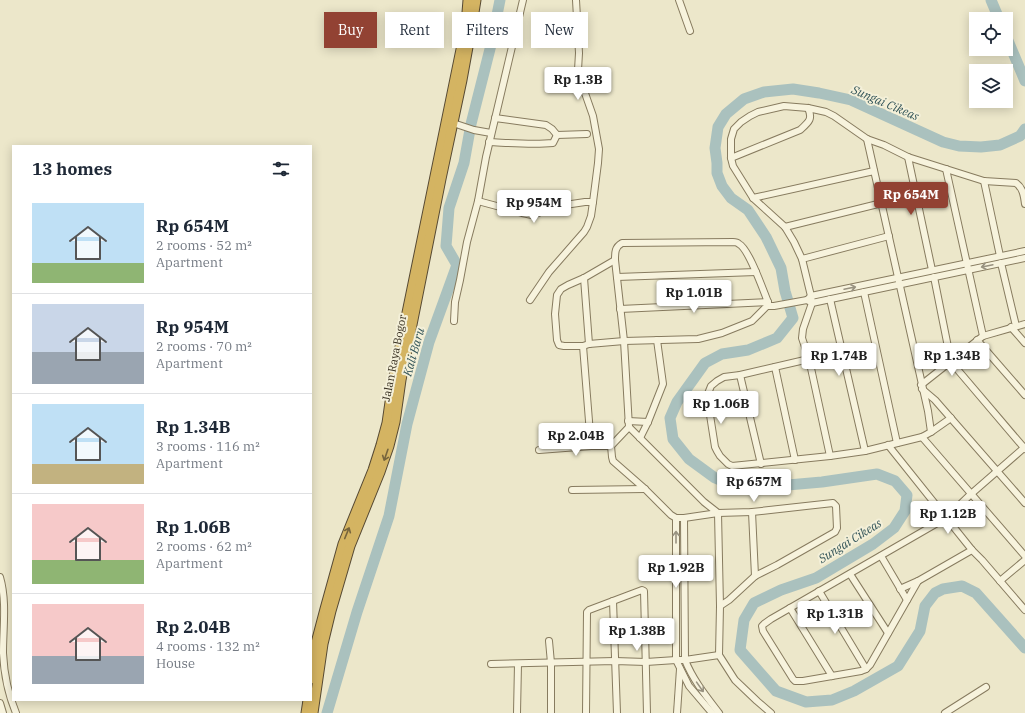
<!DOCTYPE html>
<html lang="en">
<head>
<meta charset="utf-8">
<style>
	body { margin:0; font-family:"IBM Plex Serif",serif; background:#f6f6f7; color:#1f2937; height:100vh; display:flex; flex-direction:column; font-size:15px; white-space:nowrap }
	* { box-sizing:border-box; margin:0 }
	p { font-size:13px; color:#747a83 }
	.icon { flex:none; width:22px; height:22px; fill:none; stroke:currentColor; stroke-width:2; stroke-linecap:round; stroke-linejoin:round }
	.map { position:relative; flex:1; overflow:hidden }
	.details { position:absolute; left:12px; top:145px; width:300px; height:556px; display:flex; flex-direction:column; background:#fff; border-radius:0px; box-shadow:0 2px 10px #0003 }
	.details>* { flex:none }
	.guide { position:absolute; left:324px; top:12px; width:380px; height:36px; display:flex; gap:8px }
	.fabs { position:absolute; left:969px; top:12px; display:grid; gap:8px }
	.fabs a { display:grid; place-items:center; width:44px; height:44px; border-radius:0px; background:#fff; box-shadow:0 2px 10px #0003; font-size:20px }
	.price { position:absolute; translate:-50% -34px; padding:0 9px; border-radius:4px; background:#fff; color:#222; font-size:13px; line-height:26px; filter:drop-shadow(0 1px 2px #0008) }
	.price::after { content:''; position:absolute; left:50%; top:24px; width:12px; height:9px; margin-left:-6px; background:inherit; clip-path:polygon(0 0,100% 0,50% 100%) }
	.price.selected { background:#924233; color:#fff }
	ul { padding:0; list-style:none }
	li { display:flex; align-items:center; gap:12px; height:100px; padding:0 20px }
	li+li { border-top:1px solid #e0e1e3 }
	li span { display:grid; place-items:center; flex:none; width:112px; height:80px; border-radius:0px; color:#555 }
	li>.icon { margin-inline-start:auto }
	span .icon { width:48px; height:48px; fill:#fffc; stroke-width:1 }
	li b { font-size:17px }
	h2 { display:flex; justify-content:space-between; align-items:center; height:48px; padding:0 20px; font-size:17px }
	.chip { padding:0 14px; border-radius:0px; background:#fff; box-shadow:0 2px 10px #0003; font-size:14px; line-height:36px }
	.chip.selected { background:#924233; color:#fff }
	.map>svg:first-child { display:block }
</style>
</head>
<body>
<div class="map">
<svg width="1025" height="713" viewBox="0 0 1025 713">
	<rect width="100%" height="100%" fill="#ece7ca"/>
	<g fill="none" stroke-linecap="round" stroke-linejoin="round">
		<!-- river -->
		<g stroke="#aac1be" stroke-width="11">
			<path d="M 991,0 L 999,19"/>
			<path d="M 1006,36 L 1025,81"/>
			<path d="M 1025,129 L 1020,136 L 1000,145 L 981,147 L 959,146 L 943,142 L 851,100 L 819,93 L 793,89 L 764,92 L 744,99 L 726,114 L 718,127 L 715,148 L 717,163 L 717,173 L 722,186 L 731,198 L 748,210 L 766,237 L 781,268 L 785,291 L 793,318 L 777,338 L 748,350 L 722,354 L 705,363 L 677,402 L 670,418 L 673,439 L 689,459 L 715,478 L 742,489 L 822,482 L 877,474 L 895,481 L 907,495 L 905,511 L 894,528 L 873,544 L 816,578 L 781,590 L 754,603 L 744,620 L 740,650 L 776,691 L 806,702 L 832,700 L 854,691 L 898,666 L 920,631 L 925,606 L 935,593 L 943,589 L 962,586 L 976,593 L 1025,648"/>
			<path d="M 327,713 L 357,612 L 389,516 L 407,424 L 429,342 L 457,265 L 446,246 L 449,208 L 464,163 L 471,124 L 491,45 L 500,0"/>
		</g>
		<!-- minor casing -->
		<g stroke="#877b5f" stroke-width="8">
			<g id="minor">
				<path d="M 679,0 L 690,31"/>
				<path d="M 495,118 L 546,125 L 552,129 L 557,135 L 587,134"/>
				<path d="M 453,123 L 474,130 L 491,133"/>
				<path d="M 867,139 L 928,411 L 931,432"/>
				<path d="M 489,142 C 510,143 532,145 553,143 L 557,135"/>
				<path d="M 908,157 L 932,270"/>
				<path d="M 731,158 L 800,130 C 809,122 813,119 808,108"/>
				<path d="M 984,181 L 1000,256"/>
				<path d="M 753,198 L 874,171"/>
				<path d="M 478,201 L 522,213 L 532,215 L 538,213 L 547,209 L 565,205 L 585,202 L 593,202"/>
				<path d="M 785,227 L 882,203"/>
				<path d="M 733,242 C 735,242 737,242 739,244 C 749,249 763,290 768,302 L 767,306 L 752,321 L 722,333 L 698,339 L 624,341 L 589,344 L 583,346 L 564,346 L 559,345 L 557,340 L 555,314 L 557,295 L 561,289 L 568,285 L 584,278 L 615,260 C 615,252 615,247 622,243 Z"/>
				<path d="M 1025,251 L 811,296 L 807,300 L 812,303 L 1025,258"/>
				<path d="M 802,259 L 889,236"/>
				<path d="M 615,260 L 624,341 L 629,427 L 611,446 L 612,457 L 613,461 L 645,489 L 671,515 L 676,518 L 684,518 L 718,513 L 752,512 L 833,503 L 836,506 L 837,528 L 835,532 L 777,565 L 755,576 L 729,600 L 720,606 L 719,655 L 735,680 L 757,701 L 771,713"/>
				<path d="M 1001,263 L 1016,326"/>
				<path d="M 617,277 L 756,272"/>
				<path d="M 934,277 L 951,362 L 1025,449"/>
				<path d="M 584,278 L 589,344"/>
				<path d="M 864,292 L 897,443"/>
				<path d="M 830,299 L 865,451"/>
				<path d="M 530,300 L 549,272 L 584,232 L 587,227 L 591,216 L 593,202 L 598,163 L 599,149 L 593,116 L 579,76 L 578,70 L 579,53 L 576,0"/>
				<path d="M 767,306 L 774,306 L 807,300"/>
				<path d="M 620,309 L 768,302"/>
				<path d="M 454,321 L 455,302 L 460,280 L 467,242 L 478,201 L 486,157 L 523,0"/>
				<path d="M 1011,327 L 1025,343"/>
				<path d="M 983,336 L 1025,324"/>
				<path d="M 977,340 L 1025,395"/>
				<path d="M 583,346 L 591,446"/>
				<path d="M 809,359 L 740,375 L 724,377 L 717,381 L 711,386 L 707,396 L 715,447 L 717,451 L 720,456 L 728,464 L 732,466 L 830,456 L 865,451 L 922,437 L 931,432 L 951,418"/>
				<path d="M 775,367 L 795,460"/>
				<path d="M 740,375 L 761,464"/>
				<path d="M 921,385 L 983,336 L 946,169"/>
				<path d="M 922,389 L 935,400 L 1025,503"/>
				<path d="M 628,421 L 648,422"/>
				<path d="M 629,427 L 704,502 L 718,513 L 720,606"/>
				<path d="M 922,437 L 1025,556"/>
				<path d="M 640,438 L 648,422 L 663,384 L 657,340"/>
				<path d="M 888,445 L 972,550 L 982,560 L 1025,610"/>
				<path d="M 539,450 L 591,446 L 611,446"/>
				<path d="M 830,456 L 809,359 L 802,338 L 803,329 L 812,303 L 811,296 L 802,259 L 794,242 L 785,227 L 753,198 L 733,166 L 731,158 L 731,139 L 734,129 L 741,122 L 750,116 L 758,112 L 784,106 L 808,108 L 826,112 L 834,116 L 867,139 L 884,145 L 908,157 L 984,181 L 1016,183 C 1023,188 1024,196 1025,204"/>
				<path d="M 572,490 L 645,489"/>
				<path d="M 752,512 L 755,576"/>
				<path d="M 676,518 L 676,660 L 689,686 L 712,713"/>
				<path d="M 684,518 L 685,660 C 693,680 706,696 719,713"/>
				<path d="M 972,550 L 918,581 L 870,665 L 866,669 L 861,671 L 803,681 L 795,681 L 793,679 L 763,631 L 762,626 L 764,624 L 771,619 L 946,518 L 971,494 L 1025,447"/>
				<path d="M 881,556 L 907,600"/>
				<path d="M 850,574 L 888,633"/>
				<path d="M 0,577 C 7,601 3,628 3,653 C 4,673 8,694 16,713"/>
				<path d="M 1000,581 L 1025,560"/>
				<path d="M 900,589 L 918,581"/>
				<path d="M 819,591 L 866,669"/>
				<path d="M 613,601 L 617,713"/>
				<path d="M 790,608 L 832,676"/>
				<path d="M 549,641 L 551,663 L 551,713"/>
				<path d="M 491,664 L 615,661 L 646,662 L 676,660 L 685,660 L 719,655"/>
				<path d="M 0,703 L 3,713"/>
				<path d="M 517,713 L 518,664"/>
				<path d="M 586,713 L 587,612 L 589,610 L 642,590 L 644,591 L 647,713"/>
				<path d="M 677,713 L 680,669"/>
				<path d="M 945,713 L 986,687"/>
			</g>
		</g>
		<!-- highway casing -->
		<g stroke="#564933" stroke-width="11">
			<g id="highway">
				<path d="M 311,679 L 316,643 L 325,609 L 343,544 L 373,470 L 381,445 L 387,423 L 393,381 L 466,25 L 468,0"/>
				<path d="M 306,713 L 308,700"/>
				<path d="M 313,713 L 323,644 L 331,611 L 350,546 L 380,472 L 389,446 L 395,422 L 401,380 L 441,179 L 462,80 L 472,25 L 476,0"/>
			</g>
		</g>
		<!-- minor -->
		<use href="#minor" stroke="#f7f3dd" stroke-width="6"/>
		<!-- highway -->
		<use href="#highway" stroke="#d4b462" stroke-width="9"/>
	</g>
	<!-- one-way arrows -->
	<defs><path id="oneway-shaft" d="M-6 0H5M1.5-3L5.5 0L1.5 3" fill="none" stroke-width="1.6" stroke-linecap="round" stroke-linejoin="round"/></defs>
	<g stroke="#989280">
		<use href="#oneway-shaft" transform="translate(987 266) rotate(168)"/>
		<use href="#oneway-shaft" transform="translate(850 288) rotate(-12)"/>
		<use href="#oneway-shaft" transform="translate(676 537) rotate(-90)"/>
		<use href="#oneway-shaft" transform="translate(700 687) rotate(55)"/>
	</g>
	<g stroke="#77653c">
		<use href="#oneway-shaft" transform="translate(386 455) rotate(109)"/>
		<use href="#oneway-shaft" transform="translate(347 533) rotate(-68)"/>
	</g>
	<g text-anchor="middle" stroke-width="4" stroke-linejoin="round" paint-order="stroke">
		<!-- street labels -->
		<g font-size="11" fill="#393122" stroke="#f4f0d9">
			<text transform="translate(394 358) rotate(-79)" y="4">Jalan Raya Bogor</text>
		</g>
		<!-- water labels -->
		<g font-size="12" font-style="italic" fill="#325458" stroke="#f4f0d9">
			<text transform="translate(885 103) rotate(23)" y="4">Sungai Cikeas</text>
			<text transform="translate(414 352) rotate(-74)" y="4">Kali Baru</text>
			<text transform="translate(850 541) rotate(-32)" y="4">Sungai Cikeas</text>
		</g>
	</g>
</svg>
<div class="fabs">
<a><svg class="icon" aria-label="locate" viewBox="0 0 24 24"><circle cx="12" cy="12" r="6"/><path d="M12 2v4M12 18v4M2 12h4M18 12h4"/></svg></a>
<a><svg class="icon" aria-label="layers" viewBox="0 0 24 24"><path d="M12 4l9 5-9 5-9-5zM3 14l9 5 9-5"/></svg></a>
</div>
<b class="price" style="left:578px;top:101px">Rp 1.3B</b>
<b class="price selected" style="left:911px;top:216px">Rp 654M</b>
<b class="price" style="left:534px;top:224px">Rp 954M</b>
<b class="price" style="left:694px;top:314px">Rp 1.01B</b>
<b class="price" style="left:839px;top:377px">Rp 1.74B</b>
<b class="price" style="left:952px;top:377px">Rp 1.34B</b>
<b class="price" style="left:721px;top:425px">Rp 1.06B</b>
<b class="price" style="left:576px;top:457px">Rp 2.04B</b>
<b class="price" style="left:754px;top:503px">Rp 657M</b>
<b class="price" style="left:948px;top:535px">Rp 1.12B</b>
<b class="price" style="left:676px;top:589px">Rp 1.92B</b>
<b class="price" style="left:835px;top:635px">Rp 1.31B</b>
<b class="price" style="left:637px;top:652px">Rp 1.38B</b>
<div class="guide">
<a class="chip selected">Buy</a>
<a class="chip">Rent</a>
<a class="chip">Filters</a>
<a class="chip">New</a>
</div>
<section class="details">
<h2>13 homes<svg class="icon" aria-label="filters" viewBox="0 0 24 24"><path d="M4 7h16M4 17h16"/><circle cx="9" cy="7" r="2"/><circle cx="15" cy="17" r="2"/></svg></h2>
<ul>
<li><span style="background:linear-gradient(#bfe0f5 75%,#8fb573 0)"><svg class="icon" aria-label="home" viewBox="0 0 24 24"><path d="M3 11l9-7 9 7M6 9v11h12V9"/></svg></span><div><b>Rp 654M</b><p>2 rooms · 52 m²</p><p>Apartment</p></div></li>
<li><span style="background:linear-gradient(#c9d6e8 60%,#9aa5b1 0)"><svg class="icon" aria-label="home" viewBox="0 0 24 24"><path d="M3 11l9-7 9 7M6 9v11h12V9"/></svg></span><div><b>Rp 954M</b><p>2 rooms · 70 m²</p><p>Apartment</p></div></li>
<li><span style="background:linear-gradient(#bfe0f5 75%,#c2b280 0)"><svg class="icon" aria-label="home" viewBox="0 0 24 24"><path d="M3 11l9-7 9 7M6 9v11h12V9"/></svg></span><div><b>Rp 1.34B</b><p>3 rooms · 116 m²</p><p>Apartment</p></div></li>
<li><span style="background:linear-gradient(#f6c9c9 70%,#8fb573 0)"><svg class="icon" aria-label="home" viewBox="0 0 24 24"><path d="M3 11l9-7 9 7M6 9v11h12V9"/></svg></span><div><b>Rp 1.06B</b><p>2 rooms · 62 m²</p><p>Apartment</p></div></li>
<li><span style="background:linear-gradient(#f6c9c9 65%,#9aa5b1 0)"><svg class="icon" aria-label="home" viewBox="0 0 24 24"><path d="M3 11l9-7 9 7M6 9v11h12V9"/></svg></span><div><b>Rp 2.04B</b><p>4 rooms · 132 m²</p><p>House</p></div></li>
</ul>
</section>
</div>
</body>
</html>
